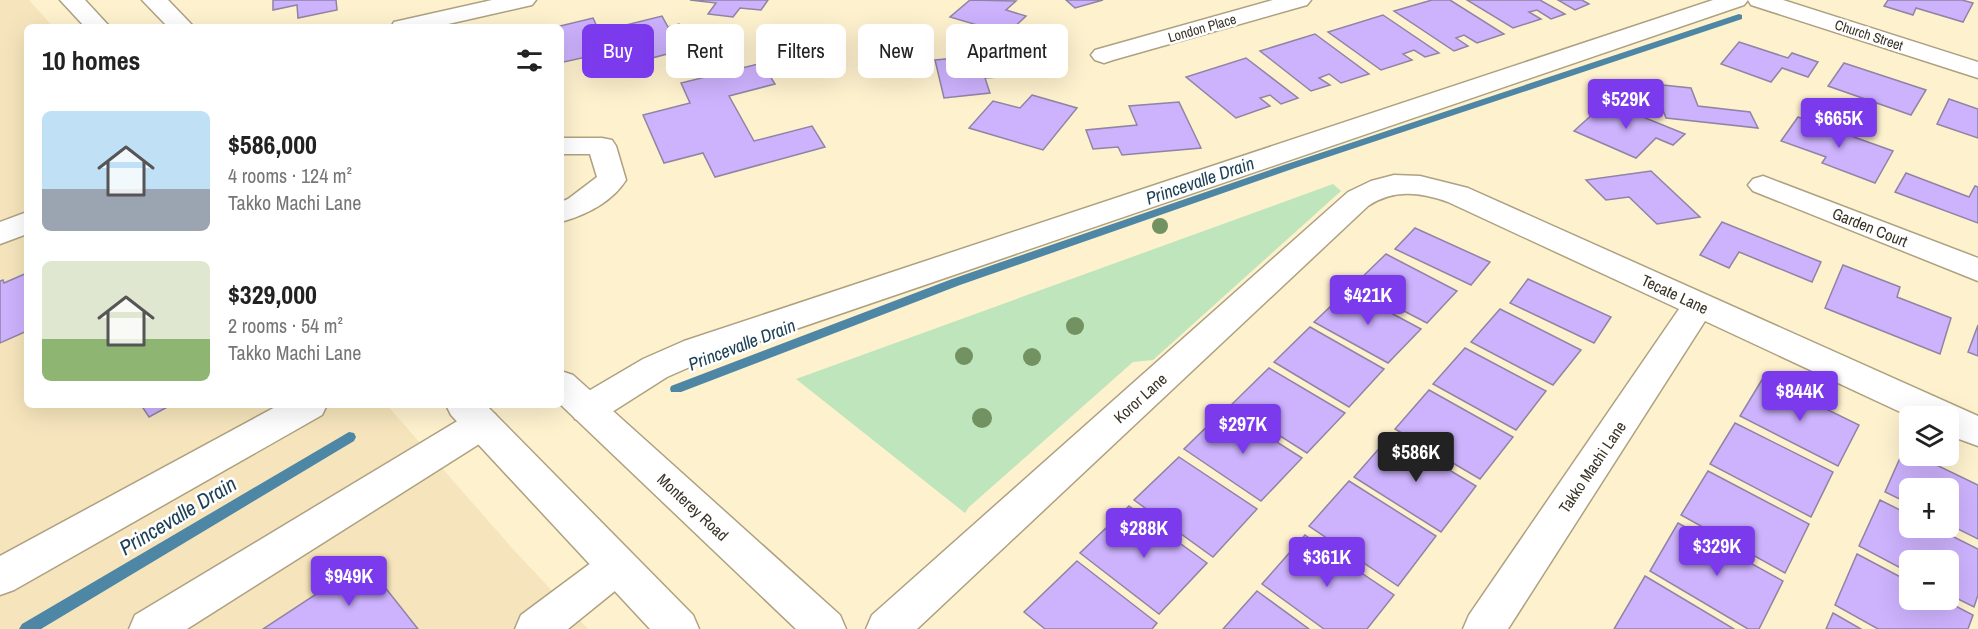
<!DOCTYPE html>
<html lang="en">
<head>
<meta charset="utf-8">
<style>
	body { margin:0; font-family:"Archivo Narrow",sans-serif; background:#f2f2f2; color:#222; height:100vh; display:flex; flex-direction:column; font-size:22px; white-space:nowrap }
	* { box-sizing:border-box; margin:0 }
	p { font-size:20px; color:#767676 }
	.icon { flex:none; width:33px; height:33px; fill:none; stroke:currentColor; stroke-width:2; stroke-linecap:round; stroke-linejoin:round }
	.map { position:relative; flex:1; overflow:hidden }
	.side { position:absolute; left:24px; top:24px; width:540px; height:384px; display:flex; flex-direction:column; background:#fff; border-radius:9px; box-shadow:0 6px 24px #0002 }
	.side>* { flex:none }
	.guide { position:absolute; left:582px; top:24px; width:570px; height:54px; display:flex; gap:12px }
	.fabs { position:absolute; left:1899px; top:406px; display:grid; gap:12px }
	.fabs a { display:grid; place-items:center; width:60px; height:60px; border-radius:9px; background:#fff; box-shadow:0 6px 24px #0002; font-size:30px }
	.price { position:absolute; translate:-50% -51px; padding:0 14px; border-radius:6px; background:#7c3aed; color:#fff; font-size:20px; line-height:39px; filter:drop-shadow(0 2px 3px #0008) }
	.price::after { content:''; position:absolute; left:50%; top:36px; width:18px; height:14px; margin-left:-9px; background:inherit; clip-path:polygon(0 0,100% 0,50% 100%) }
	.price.on { background:#222; color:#fff }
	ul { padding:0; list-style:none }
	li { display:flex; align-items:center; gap:18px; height:150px; padding:0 18px }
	li span { display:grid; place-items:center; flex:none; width:168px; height:120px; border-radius:9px; color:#555 }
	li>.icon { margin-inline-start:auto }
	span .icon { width:72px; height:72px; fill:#fffc; stroke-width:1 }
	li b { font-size:26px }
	h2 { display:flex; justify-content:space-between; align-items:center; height:72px; padding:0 18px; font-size:26px }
	.chip { padding:0 21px; border-radius:9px; background:#fff; box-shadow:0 6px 24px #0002; font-size:21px; line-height:54px }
	.chip.on { background:#7c3aed; color:#fff }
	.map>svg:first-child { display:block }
</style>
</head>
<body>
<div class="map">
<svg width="1978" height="629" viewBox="0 0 1978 629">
	<rect width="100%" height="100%" fill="#fef1ce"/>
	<!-- built -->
	<path fill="#f6e5bc" d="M 0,0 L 29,0 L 53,27 L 27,27 L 27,405 L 387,405 L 511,547 L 588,629 L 0,629 Z"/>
	<!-- green -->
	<path fill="#bee5bc" d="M 1333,184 L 1341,191 L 1153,360 L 1133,362 L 969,507 L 965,513 L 796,379 Z"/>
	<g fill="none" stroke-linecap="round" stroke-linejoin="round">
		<!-- stream -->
		<g fill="#4e86a5" fill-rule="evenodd">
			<path d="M 1739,14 L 1742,15 L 1742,19 L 1295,168 L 960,285 L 681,392 L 671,392 L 670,389 L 671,386 L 952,279 L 1287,164 Z"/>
			<path d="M 349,432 L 354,433 L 356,437 L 354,441 L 41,629 L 19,629 L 22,624 Z"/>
		</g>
	</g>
	<!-- building -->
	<g fill="#cdb2fd" stroke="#8f84a4" stroke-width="1.5">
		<path d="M 273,0 L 336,0 L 337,10 L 298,18 L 297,5 L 273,10 Z"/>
		<path d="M 690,0 L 768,0 L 761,10 L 740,8 L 733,17 L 708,14 L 716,3 Z"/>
		<path d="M 970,0 L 1016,1 L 1006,10 L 1026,16 L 1007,34 L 950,17 Z"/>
		<path d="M 1066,0 L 1103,0 L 1075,8 Z"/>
		<path d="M 1432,0 L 1450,0 L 1504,34 L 1477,43 L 1464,35 L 1456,38 L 1468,46 L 1454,51 L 1394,11 Z"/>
		<path d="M 1467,0 L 1540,0 L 1565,14 L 1551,19 L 1537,10 L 1529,12 L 1541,19 L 1513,28 Z"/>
		<path d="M 1558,0 L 1582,0 L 1589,4 L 1575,10 Z"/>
		<path d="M 1888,0 L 1962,0 L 1973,3 L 1963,22 L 1916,8 L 1913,15 L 1884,6 Z"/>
		<path d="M 1383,15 L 1439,53 L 1425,57 L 1414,50 L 1403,54 L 1412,60 L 1381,70 L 1328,32 Z"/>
		<path d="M 662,16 L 668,27 L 679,24 L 686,36 L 674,39 L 682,50 L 637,62 L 618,27 Z"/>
		<path d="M 593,18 L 609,52 L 564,62 L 561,55 L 561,27 L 556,27 Z"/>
		<path d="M 720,27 L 732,45 L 711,51 L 698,32 Z"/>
		<path d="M 1315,34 L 1369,74 L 1341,83 L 1329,74 L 1319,78 L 1330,85 L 1311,91 L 1260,51 Z"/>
		<path d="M 1739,42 L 1788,58 L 1792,53 L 1818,62 L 1808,77 L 1782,68 L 1771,82 L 1721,64 Z"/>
		<path d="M 1004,54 L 1011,76 L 985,78 L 990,93 L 944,98 L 935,60 Z"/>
		<path d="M 1246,58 L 1298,98 L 1281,104 L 1270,95 L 1260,98 L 1270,106 L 1236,118 L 1186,77 Z"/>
		<path d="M 762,63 L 775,84 L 729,96 L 754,141 L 812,126 L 825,147 L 715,177 L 703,153 L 664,163 L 643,115 L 690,103 L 681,83 Z"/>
		<path d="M 1844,63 L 1926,90 L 1911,115 L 1828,86 Z"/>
		<path d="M 1653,84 L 1691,88 L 1698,106 L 1750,112 L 1758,128 L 1666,118 Z"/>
		<path d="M 1032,95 L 1077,108 L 1043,150 L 969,128 L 993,101 L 1020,108 Z"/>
		<path d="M 1949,99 L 1978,109 L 1978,138 L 1937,124 Z"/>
		<path d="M 1179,102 L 1201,148 L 1122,155 L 1118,147 L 1093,149 L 1086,130 L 1137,125 L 1129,106 Z"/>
		<path d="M 1606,102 L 1685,134 L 1673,145 L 1656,138 L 1636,158 L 1574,131 Z"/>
		<path d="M 1798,117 L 1893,151 L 1875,183 L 1822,163 L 1826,157 L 1781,141 Z"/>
		<path d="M 1651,171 L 1700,217 L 1657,224 L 1629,197 L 1606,200 L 1586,180 Z"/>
		<path d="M 1906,173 L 1969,197 L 1975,186 L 1978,187 L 1978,223 L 1895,192 Z"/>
		<path d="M 1722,222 L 1821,262 L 1812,282 L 1739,252 L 1729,268 L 1700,255 Z"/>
		<path d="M 1415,228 L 1490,262 L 1471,285 L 1395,249 Z"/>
		<path d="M 1386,254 L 1457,291 L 1427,323 L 1354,285 Z"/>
		<path d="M 1843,265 L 1900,287 L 1897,297 L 1951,318 L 1940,354 L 1825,308 Z"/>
		<path d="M 27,273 L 27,331 L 0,343 L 0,281 L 3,280 L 4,283 Z"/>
		<path d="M 1528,279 L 1611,317 L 1594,343 L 1510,303 Z"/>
		<path d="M 1348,290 L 1421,329 L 1388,363 L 1314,322 Z"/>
		<path d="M 1500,309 L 1581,350 L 1553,385 L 1471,342 Z"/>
		<path d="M 1978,325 L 1978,356 L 1968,352 Z"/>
		<path d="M 1310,327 L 1384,369 L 1349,407 L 1274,362 Z"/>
		<path d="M 1465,348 L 1546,391 L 1516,430 L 1433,384 Z"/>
		<path d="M 1269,368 L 1345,413 L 1307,453 L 1231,405 Z"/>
		<path d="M 1763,378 L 1859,425 L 1838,466 L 1740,416 Z"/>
		<path d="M 1429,390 L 1513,437 L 1480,479 L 1395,429 Z"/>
		<path d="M 141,405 L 171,405 L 149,417 Z"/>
		<path d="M 1225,409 L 1302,458 L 1261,501 L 1184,449 Z"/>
		<path d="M 1735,423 L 1833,472 L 1811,517 L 1710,464 Z"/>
		<path d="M 1391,435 L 1476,486 L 1441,532 L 1354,477 Z"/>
		<path d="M 1904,449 L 1910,452 L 1910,456 L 1918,456 L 1978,485 L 1978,539 L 1948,524 L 1948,489 L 1910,489 L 1910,504 L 1885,492 Z"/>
		<path d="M 1179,457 L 1257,509 L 1213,557 L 1134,500 Z"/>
		<path d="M 1708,471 L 1809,524 L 1785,573 L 1681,515 Z"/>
		<path d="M 1349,481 L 1436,536 L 1398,586 L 1309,526 Z"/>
		<path d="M 1880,500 L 1910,515 L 1910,528 L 1936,528 L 1978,549 L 1978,595 L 1974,607 L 1948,594 L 1948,561 L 1910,561 L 1910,573 L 1859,546 Z"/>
		<path d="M 1129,506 L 1207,563 L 1159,614 L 1080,553 Z"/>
		<path d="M 1678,523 L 1783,581 L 1759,629 L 1748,629 L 1650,571 Z"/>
		<path d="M 1305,535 L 1394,595 L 1367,629 L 1324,629 L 1262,584 Z"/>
		<path d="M 1857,554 L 1910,582 L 1910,600 L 1944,600 L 1973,615 L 1968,629 L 1878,629 L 1835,605 Z"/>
		<path d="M 1077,561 L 1157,623 L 1152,629 L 1045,629 L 1024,612 Z"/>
		<path d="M 365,562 L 418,629 L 263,629 Z"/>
		<path d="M 1645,576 L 1734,629 L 1614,629 Z"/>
		<path d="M 1257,591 L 1309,629 L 1223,629 Z"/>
		<path d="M 1833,613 L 1861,629 L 1826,629 Z"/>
	</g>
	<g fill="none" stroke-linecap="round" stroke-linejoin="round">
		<!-- minor casing -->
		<g stroke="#aea181" stroke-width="3">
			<g id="minor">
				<path d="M 492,0 L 536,0 L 532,5 L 435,27 L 391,27 L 394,22 Z"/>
				<path d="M 1273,0 L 1311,0 L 1307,5 L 1113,60 L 1104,63 L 1095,60 L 1091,55 L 1095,50 Z"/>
				<path d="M 1713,0 L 1783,0 L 1978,62 L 1978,78 L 1751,5 L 1748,0 L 1744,5 L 708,359 L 667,377 L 601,419 L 588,423 L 575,419 L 570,409 L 575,399 L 643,359 L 684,341 Z"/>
				<path d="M 561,138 L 602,138 L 612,140 L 616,146 L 626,180 C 612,202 586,215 561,222 L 561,202 L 568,199 L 597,177 L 590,154 L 561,154 Z"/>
				<path d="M 1394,175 L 1420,176 L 1468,188 L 1978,416 L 1978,446 L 1948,435 L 1948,417 L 1911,417 L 1705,321 L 1508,629 L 1463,629 L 1469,615 L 1679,309 L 1448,202 C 1419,192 1394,189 1368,206 L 917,629 L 866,629 L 872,615 L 1348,192 L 1371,181 Z"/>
				<path d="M 1763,176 L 1978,258 L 1978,281 L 1753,191 L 1748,185 L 1753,179 Z"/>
				<path d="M 27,212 L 27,234 L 0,244 L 0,222 Z"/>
				<path d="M 279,405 L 327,405 L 322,415 L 14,590 L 0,595 L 0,556 Z"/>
				<path d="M 482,410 L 495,414 L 500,424 L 495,434 L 187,629 L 129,629 L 135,615 L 469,414 Z"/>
				<path d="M 617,548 L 631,554 L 637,566 L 631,578 L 568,629 L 515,629 L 521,615 L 603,554 Z"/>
			</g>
		</g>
		<!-- major casing -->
		<g stroke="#aea181" stroke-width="3">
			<g id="major">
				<path d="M 60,0 L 85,0 L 110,27 L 85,27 Z"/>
				<path d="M 142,0 L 168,0 L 194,27 L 168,27 Z"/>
				<path d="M 561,371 L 573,375 L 840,615 L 846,629 L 796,629 L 561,405 Z"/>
				<path d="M 446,405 L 486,405 L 693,615 L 699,629 L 650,629 L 451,415 Z"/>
			</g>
		</g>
		<!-- minor -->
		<use href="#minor" fill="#fff" fill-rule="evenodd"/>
		<!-- major -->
		<use href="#major" fill="#fff" fill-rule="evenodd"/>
	</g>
	<!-- trees -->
	<g fill="#729261">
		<circle cx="1160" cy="226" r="8"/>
		<circle cx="1075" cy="326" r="9"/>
		<circle cx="964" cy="356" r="9"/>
		<circle cx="1032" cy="357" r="9"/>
		<circle cx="982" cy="418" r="10"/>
	</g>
	<g text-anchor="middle" stroke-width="5" stroke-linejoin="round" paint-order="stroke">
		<!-- far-street labels -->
		<g font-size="14" fill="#393326" stroke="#fff">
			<text transform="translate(1202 28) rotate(-16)" y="5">London Place</text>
			<text transform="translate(1869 35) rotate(18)" y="5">Church Street</text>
		</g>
		<!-- street labels -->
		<g font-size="16" fill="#393326" stroke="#fff">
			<text transform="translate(1870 227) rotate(22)" y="6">Garden Court</text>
			<text transform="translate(1675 294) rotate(25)" y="6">Tecate Lane</text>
			<text transform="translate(1140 398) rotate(-42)" y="6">Koror Lane</text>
			<text transform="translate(1592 467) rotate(-56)" y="6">Takko Machi Lane</text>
			<text transform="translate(693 507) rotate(43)" y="6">Monterey Road</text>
		</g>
		<!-- water labels -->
		<g font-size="18" font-style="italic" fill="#1c4055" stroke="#fff">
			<text transform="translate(1200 181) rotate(-19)" y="6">Princevalle Drain</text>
			<text transform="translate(742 345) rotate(-21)" y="6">Princevalle Drain</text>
		</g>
		<!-- near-water labels -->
		<g font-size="21" font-style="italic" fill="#1c4055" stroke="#fff">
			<text transform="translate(178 516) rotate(-31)" y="7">Princevalle Drain</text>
		</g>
	</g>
</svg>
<div class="fabs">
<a><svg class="icon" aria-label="layers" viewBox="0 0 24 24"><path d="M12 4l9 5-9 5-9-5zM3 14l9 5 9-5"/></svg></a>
<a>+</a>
<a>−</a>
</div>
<b class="price" style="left:1626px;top:130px">$529K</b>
<b class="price" style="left:1839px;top:149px">$665K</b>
<b class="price" style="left:1368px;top:326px">$421K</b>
<b class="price" style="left:1800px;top:422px">$844K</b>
<b class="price" style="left:1243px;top:455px">$297K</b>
<b class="price on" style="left:1416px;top:483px">$586K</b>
<b class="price" style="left:1144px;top:559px">$288K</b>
<b class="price" style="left:1717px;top:577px">$329K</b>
<b class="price" style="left:1327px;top:588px">$361K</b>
<b class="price" style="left:349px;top:607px">$949K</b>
<div class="guide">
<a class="chip on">Buy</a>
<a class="chip">Rent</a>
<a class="chip">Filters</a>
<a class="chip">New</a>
<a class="chip">Apartment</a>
</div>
<section class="side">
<h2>10 homes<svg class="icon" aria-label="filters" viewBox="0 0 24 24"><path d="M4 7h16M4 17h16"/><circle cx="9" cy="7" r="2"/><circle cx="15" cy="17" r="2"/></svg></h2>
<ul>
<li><span style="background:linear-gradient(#bfe0f5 65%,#9aa5b1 0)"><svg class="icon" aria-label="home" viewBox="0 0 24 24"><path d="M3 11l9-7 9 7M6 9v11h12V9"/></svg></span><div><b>$586,000</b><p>4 rooms · 124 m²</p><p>Takko Machi Lane</p></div></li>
<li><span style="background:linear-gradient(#dfe7d0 65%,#8fb573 0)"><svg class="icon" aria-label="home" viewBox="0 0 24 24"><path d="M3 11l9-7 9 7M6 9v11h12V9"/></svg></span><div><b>$329,000</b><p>2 rooms · 54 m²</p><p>Takko Machi Lane</p></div></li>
</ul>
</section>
</div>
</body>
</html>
